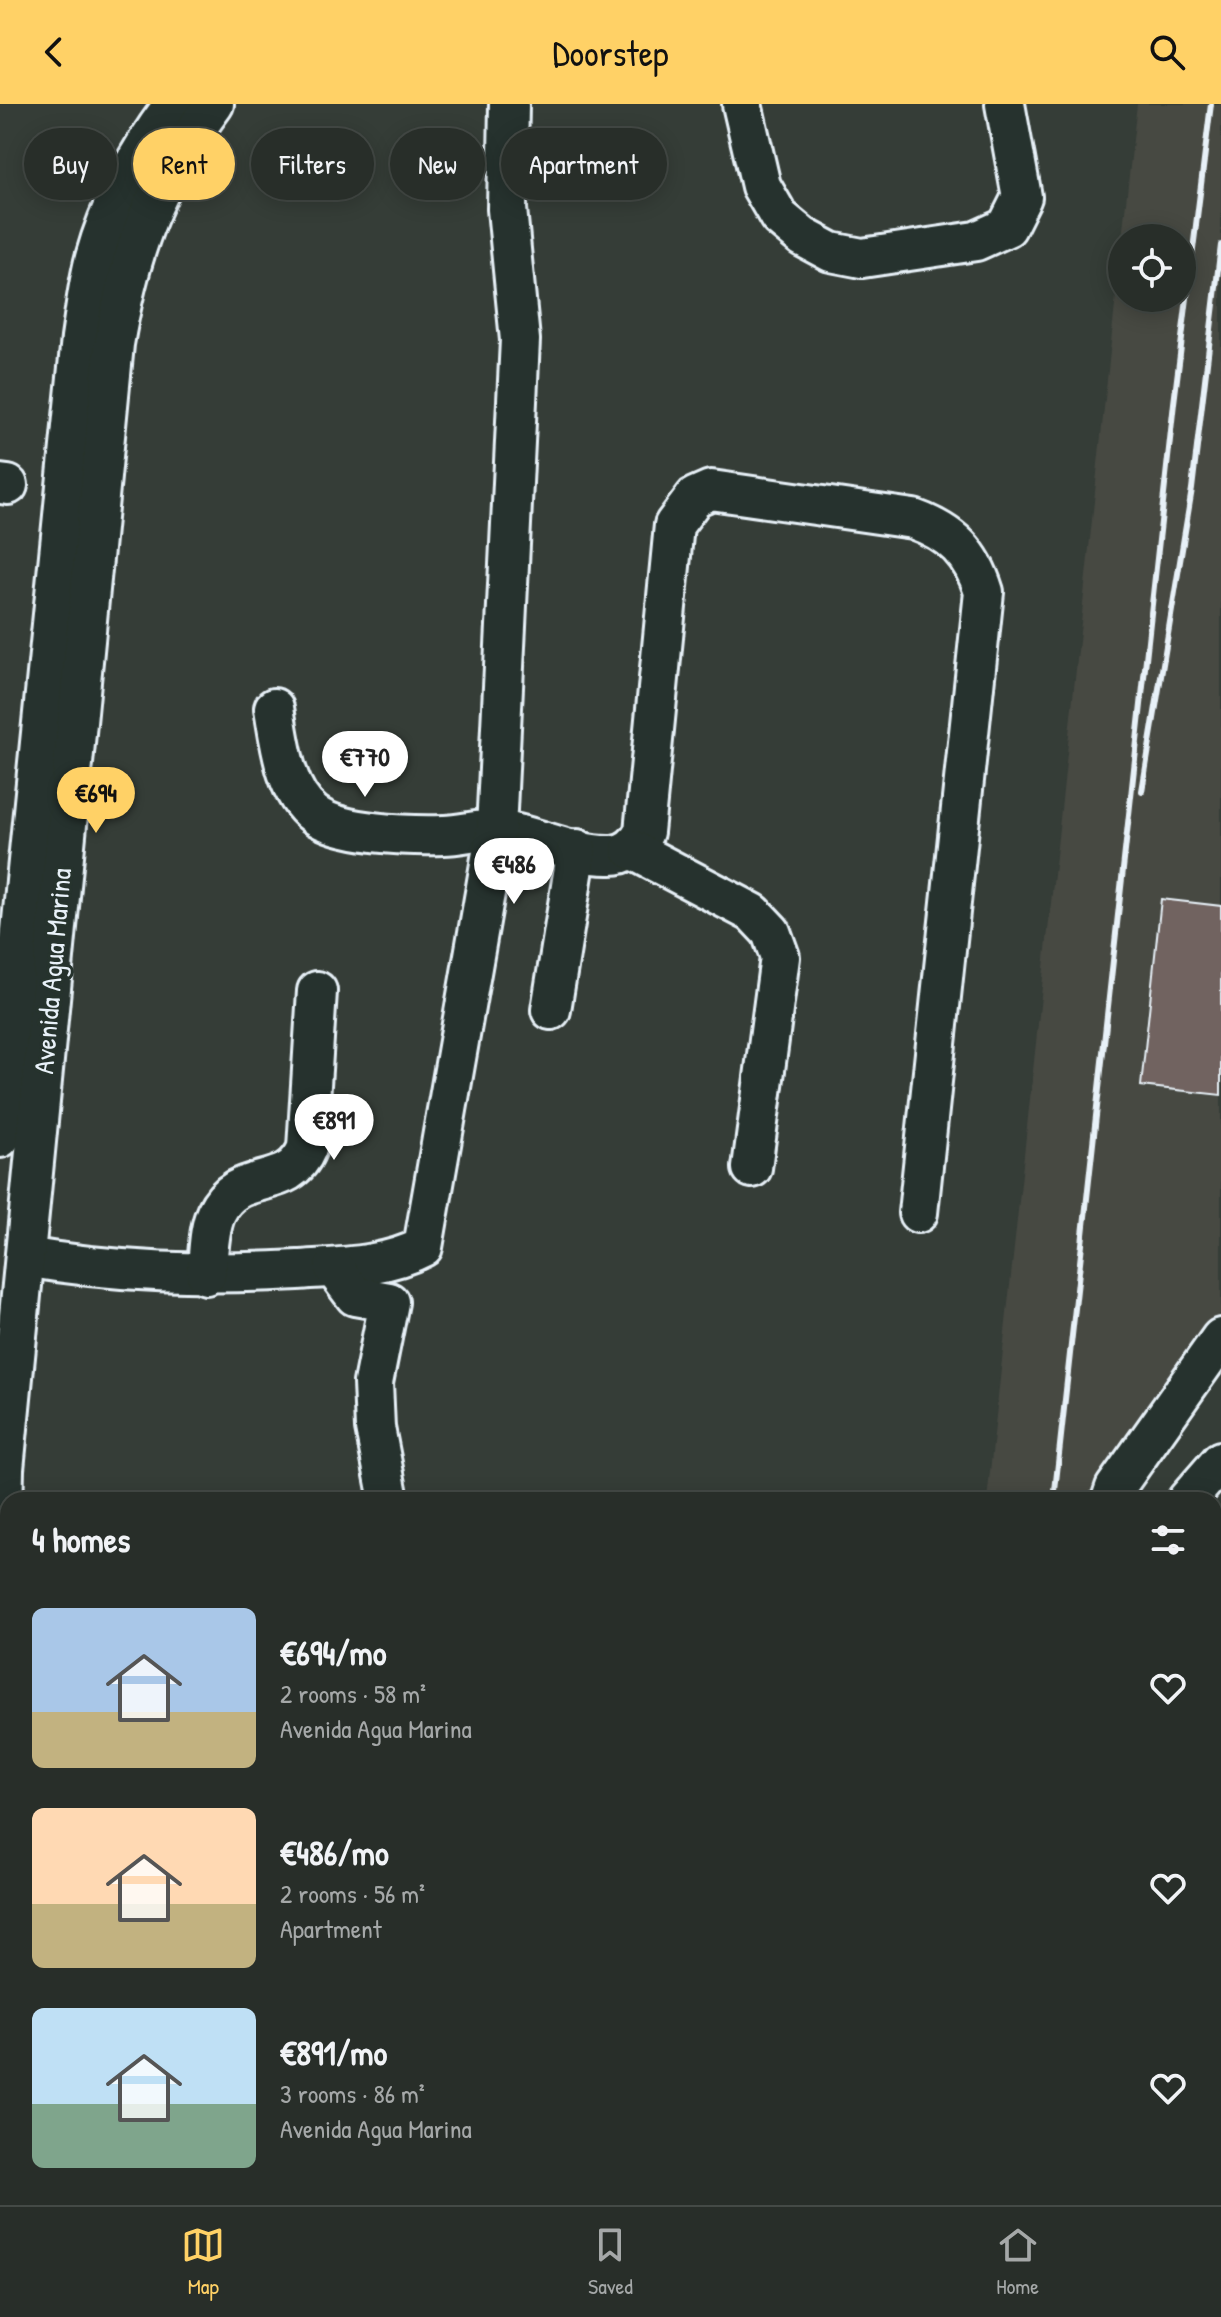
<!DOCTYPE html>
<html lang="en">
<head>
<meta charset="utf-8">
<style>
	body { margin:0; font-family:"Patrick Hand",sans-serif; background:#303631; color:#f1f3f6; height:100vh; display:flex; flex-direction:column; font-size:30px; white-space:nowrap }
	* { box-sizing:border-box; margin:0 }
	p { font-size:26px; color:#a5a8a8 }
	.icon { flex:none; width:44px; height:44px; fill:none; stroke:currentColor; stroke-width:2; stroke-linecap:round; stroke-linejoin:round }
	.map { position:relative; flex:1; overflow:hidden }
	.drawer { position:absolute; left:0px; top:1388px; width:1222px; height:714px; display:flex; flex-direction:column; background:#282e29; border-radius:24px 24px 0 0; box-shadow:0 4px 20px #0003,0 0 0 2px #444a46 }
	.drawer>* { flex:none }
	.banner { position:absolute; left:24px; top:24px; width:800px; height:72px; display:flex; gap:16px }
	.tools { position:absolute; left:1108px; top:120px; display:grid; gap:16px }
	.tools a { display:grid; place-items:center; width:88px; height:88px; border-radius:50%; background:#282e29; box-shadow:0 4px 20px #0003,0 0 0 2px #444a46; font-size:40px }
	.price { position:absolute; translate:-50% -68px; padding:0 18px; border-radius:28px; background:#fff; color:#222; font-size:26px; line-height:52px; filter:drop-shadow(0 2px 4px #0008) }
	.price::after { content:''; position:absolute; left:50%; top:48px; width:24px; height:18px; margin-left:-12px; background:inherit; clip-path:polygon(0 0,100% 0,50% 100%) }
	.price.current { background:#ffd166; color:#111 }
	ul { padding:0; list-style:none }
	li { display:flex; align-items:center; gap:24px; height:200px; padding:0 32px }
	li span { display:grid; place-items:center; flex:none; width:224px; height:160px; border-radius:12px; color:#555 }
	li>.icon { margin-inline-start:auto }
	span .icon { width:96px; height:96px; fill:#fffc; stroke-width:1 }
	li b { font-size:34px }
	h2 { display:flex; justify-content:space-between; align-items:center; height:96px; padding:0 32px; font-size:34px }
	.pill { padding:0 28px; border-radius:36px; background:#282e29; box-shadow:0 4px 20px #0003,0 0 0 2px #444a46; font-size:28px; line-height:72px }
	.pill.current { background:#ffd166; color:#111 }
	header { display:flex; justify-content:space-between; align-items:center; height:104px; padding:0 32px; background:#ffd166; color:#111; font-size:36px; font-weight:600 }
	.menu { display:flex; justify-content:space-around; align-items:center; height:112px; border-top:2px solid #444a46; background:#282e29; font-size:22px; color:#a5a8a8 }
	.menu a { display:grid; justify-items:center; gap:4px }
	.menu .current { color:#ffd166 }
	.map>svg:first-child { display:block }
</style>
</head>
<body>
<header><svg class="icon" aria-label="back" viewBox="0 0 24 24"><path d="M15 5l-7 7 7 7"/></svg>Doorstep<svg class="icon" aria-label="search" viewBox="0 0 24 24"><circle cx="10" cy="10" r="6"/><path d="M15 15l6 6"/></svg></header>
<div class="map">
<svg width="1221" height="2101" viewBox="0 0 1221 2101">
	<rect width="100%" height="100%" fill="#353d37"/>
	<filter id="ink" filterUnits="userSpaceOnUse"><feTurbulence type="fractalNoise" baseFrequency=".0125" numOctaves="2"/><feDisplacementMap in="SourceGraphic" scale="16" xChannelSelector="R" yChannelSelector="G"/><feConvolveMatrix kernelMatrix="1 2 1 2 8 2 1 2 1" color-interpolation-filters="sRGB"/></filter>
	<g filter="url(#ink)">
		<!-- built -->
		<path fill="#474943" d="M 1137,0 L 1221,0 L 1221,1209 L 1099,1396 L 987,1396 L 1122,136 L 1122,194 L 1182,194 L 1182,134 L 1122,134 Z"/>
		<!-- building -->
		<path fill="#716460" stroke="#e8f1f8" stroke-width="2" d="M 1161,795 L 1221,802 L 1221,991 L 1141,982 Z"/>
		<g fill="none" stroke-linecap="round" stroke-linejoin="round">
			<!-- minor casing -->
			<g stroke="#e8f1f8" stroke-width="44">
				<g id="minor">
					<path d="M 742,0 L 761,82 L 779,113 L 803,133 L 831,148 L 862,154 L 976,137 L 1007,123 L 1022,93 L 1005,0"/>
					<path d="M 0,380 L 8,381"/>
					<path d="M 274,604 C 280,638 284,687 314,710 C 340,730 410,732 444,731 C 462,731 481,724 498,726 C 535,731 574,752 611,751 C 627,751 637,741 644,728 L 674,421 L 695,393 L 711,386 L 913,415 C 952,429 972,449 984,488 L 918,1109"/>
					<path d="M 631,745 L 753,809 L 771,828 L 780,853 L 752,1064"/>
					<path d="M 551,906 L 577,745"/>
					<path d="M 0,1034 L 81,234 C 85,208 88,180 95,154 C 110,99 140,45 174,0"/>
					<path d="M 25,1153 C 118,1169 203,1171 298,1166 C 340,1163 385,1163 423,1143 L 496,726 L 520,236 L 507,105 L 509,0"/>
					<path d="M 334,1164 L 355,1192 L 389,1198 L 373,1279 L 375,1324 L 389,1396"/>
					<path d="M 206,1171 C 209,1151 208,1127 216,1109 C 238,1062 288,1091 307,1044 L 317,887"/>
					<path d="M 1111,1396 L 1115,1384 L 1221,1234"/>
					<path d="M 1187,1396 L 1221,1357"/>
					<path d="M 8,1471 L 3,1411 L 4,1365 L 114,240 C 131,141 154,81 214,0"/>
					<path d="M 0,1575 L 8,1600"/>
					<path d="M 1214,1666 L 1221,1665"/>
					<path d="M 0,1868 L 8,1857"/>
					<path d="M 0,1919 L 8,1920"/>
					<path d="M 233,2094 L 236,2101"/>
					<path d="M 120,2101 L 122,2094"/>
					<path d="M 177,2101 L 179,2094"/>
					<path d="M 755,2101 L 759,2094"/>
				</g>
			</g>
			<!-- minor -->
			<use href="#minor" stroke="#26332d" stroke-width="38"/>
			<!-- rail -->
			<g stroke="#e8f1f8" stroke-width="6">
				<path d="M 1142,687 L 1192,385 L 1221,141"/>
				<path d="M 1054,1396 L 1174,299 L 1211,0"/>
				<path d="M 923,2101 L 925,2094"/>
			</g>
		</g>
	</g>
	<g text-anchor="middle" stroke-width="6" stroke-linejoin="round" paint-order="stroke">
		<!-- street labels -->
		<g font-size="28" fill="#e8f1f8" stroke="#26332d">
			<text transform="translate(52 867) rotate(-85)" y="10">Avenida Agua Marina</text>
		</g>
	</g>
</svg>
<div class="tools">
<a><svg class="icon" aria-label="locate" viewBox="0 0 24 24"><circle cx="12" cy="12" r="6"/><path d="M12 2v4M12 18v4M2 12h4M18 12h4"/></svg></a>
</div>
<b class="price" style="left:365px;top:695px">€770</b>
<b class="price current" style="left:96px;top:731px">€694</b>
<b class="price" style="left:514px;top:802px">€486</b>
<b class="price" style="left:334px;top:1058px">€891</b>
<div class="banner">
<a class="pill">Buy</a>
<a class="pill current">Rent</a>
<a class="pill">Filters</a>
<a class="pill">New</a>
<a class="pill">Apartment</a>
</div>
<section class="drawer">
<h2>4 homes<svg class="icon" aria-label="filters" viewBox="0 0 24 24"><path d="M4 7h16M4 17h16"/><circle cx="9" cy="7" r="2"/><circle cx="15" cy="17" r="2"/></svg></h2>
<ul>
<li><span style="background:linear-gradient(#a9c7e8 65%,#c2b280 0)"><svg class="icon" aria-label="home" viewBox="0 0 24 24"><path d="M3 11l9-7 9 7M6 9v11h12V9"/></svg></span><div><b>€694/mo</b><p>2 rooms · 58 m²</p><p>Avenida Agua Marina</p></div><svg class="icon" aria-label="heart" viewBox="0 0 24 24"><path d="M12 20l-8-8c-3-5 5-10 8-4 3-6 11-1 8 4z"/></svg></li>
<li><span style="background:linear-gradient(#ffd9b3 60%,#c2b280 0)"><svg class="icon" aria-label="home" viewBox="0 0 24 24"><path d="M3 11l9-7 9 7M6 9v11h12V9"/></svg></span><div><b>€486/mo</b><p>2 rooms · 56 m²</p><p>Apartment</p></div><svg class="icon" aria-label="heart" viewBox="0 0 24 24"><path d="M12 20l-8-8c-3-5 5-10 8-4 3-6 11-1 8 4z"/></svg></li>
<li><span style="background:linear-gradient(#bfe0f5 60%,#7fa58c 0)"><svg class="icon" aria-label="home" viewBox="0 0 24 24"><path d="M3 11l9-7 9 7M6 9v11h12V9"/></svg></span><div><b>€891/mo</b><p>3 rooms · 86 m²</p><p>Avenida Agua Marina</p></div><svg class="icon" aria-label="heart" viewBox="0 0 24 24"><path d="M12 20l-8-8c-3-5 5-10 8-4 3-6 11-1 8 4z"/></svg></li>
</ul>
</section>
</div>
<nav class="menu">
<a class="current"><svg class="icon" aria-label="map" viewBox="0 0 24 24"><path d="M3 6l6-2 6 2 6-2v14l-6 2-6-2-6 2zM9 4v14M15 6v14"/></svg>Map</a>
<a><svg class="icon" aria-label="saved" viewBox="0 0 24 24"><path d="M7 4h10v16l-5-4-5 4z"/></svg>Saved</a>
<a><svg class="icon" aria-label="home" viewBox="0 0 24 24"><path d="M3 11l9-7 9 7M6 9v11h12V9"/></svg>Home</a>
</nav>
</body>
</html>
